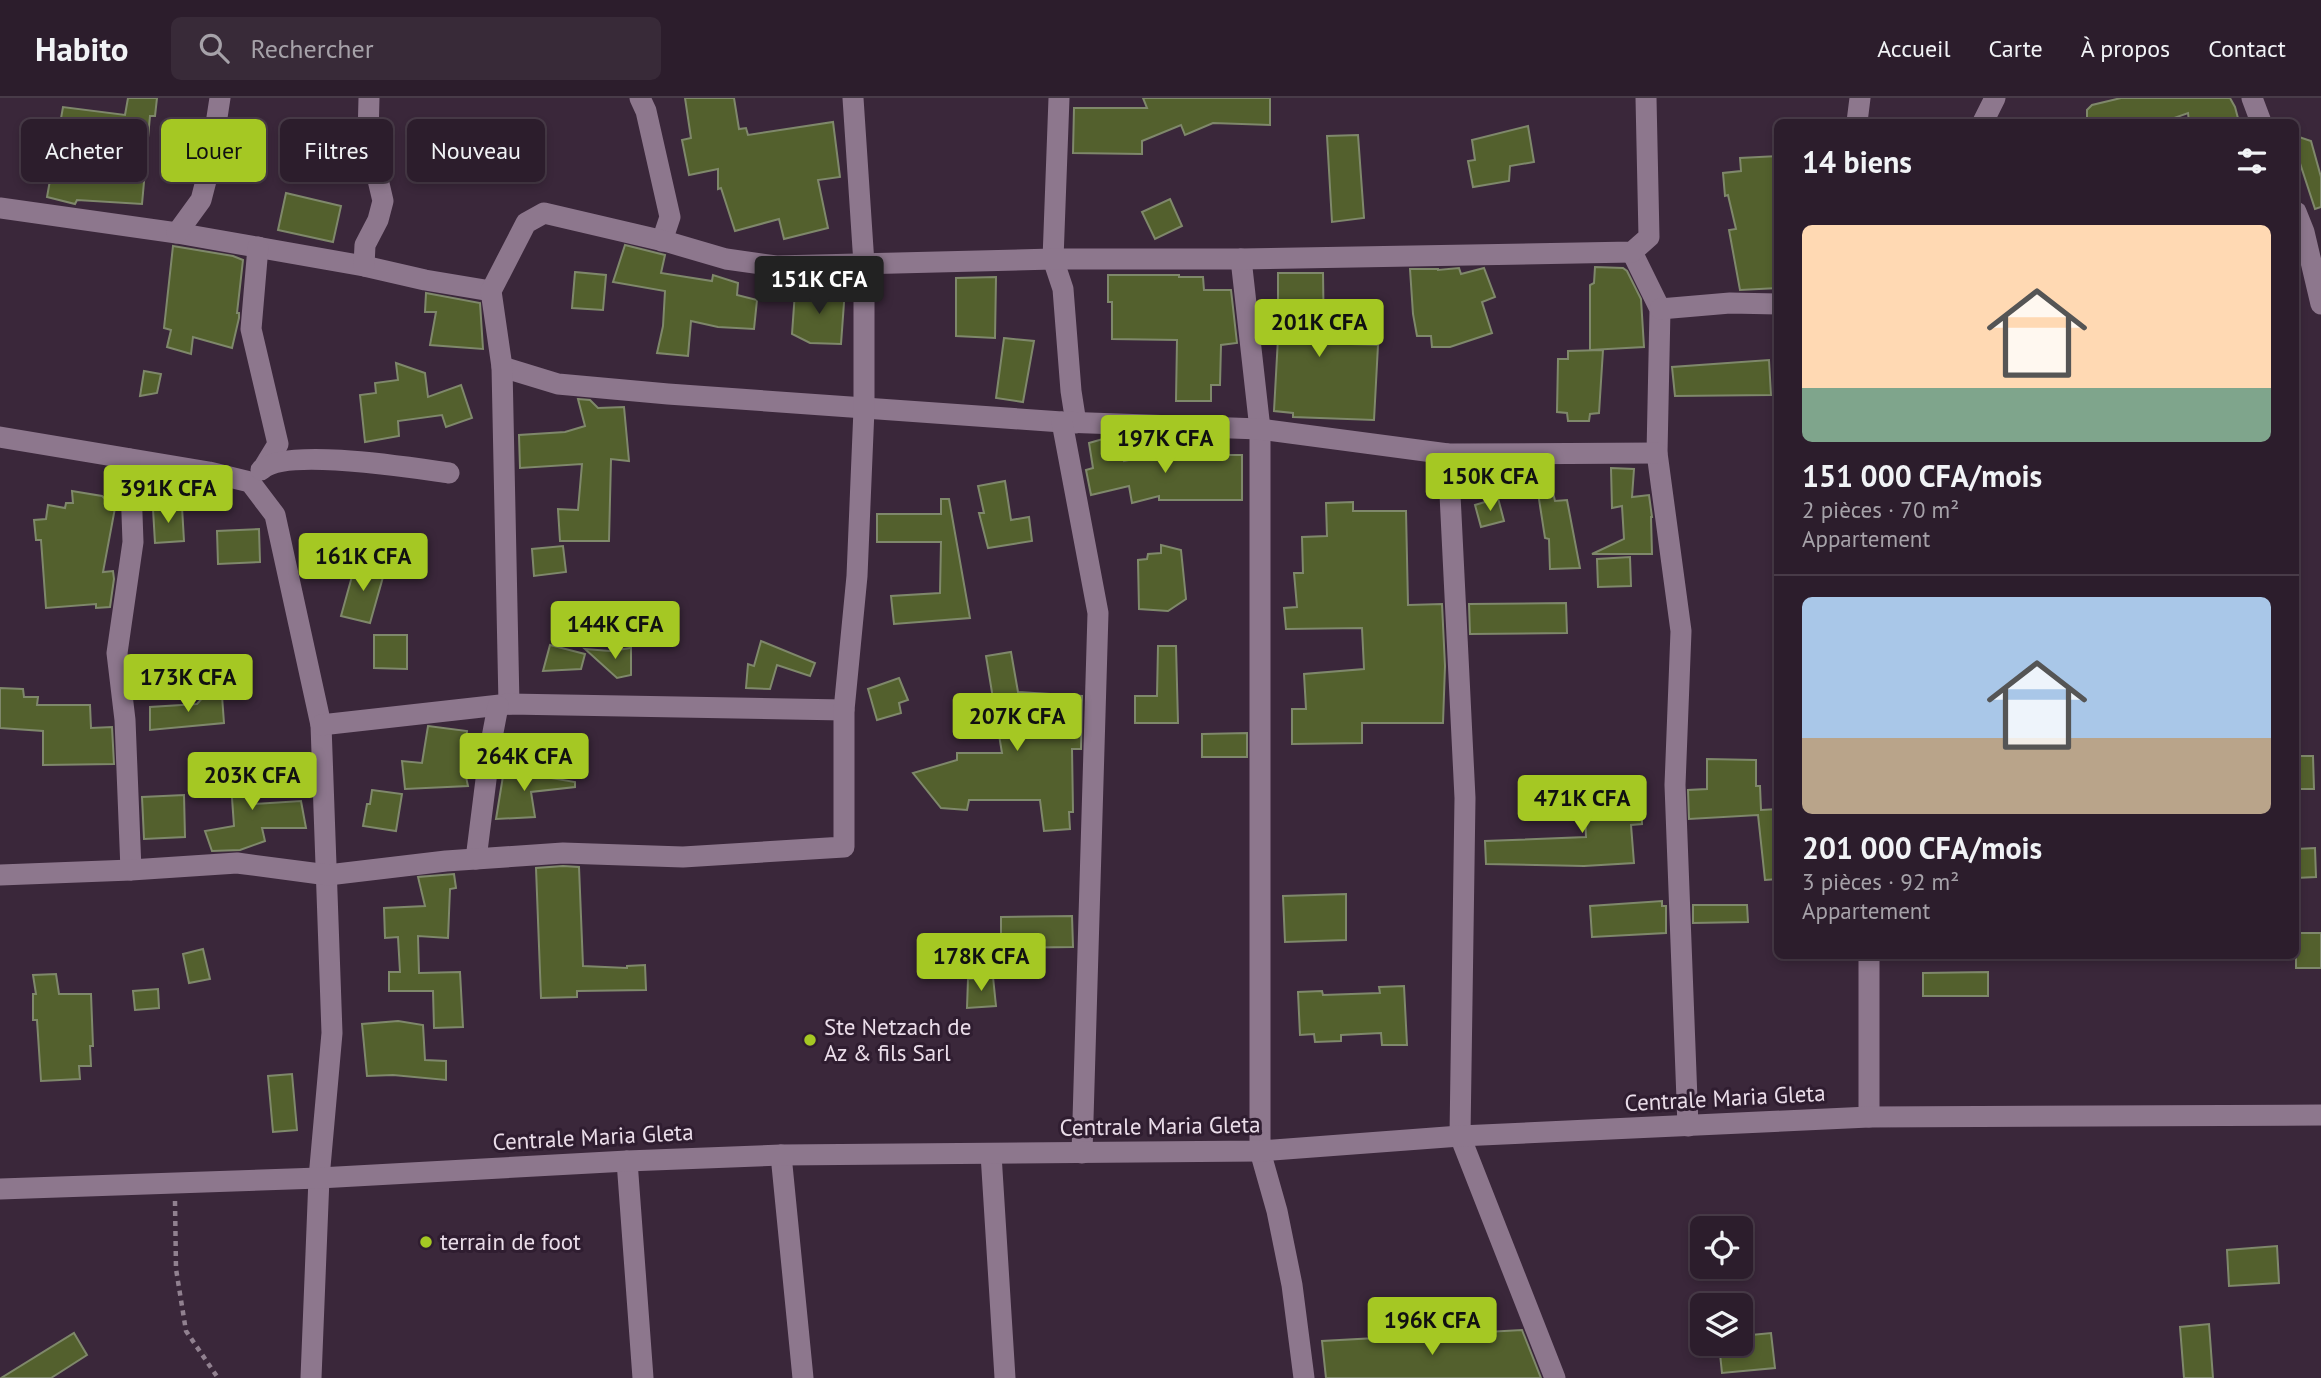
<!DOCTYPE html>
<html lang="fr">
<head>
<meta charset="utf-8">
<style>
	body { margin:0; font-family:"PT Sans",sans-serif; background:#382a38; color:#f1f3f6; height:100vh; display:flex; flex-direction:column; font-size:26px; white-space:nowrap }
	* { box-sizing:border-box; margin:0 }
	p { font-size:23px; color:#a6a2a9 }
	.icon { flex:none; width:38px; height:38px; fill:none; stroke:currentColor; stroke-width:2; stroke-linecap:round; stroke-linejoin:round }
	.map { position:relative; flex:1; overflow:hidden }
	.drawer { position:absolute; left:1774px; top:21px; width:525px; height:840px; display:flex; flex-direction:column; background:#2c1d2c; border-radius:10px; box-shadow:0 4px 10px #0003,0 0 0 2px #483b48 }
	.drawer>* { flex:none }
	.hud { position:absolute; left:21px; top:21px; width:665px; height:63px; display:flex; gap:14px }
	.tools { position:absolute; left:1690px; top:1118px; display:grid; gap:14px }
	.tools a { display:grid; place-items:center; width:63px; height:63px; border-radius:10px; background:#2c1d2c; box-shadow:0 4px 10px #0003,0 0 0 2px #483b48; font-size:35px }
	.price { position:absolute; translate:-50% -60px; padding:0 16px; border-radius:7px; background:#a5c823; color:#111; font-size:23px; line-height:46px; filter:drop-shadow(0 2px 4px #0008) }
	.price::after { content:''; position:absolute; left:50%; top:42px; width:21px; height:16px; margin-left:-10px; background:inherit; clip-path:polygon(0 0,100% 0,50% 100%) }
	.price.on { background:#222; color:#fff }
	ul { padding:0; list-style:none }
	li { display:grid; align-content:center; gap:14px; height:371px; padding:0 28px }
	li+li { border-top:2px solid #483b48 }
	li span { display:grid; place-items:center; height:217px; border-radius:10px; color:#555 }
	li>.icon { margin-inline-start:auto }
	span .icon { width:126px; height:126px; fill:#fffc; stroke-width:1 }
	li b { font-size:30px }
	h2 { display:flex; justify-content:space-between; align-items:center; height:84px; padding:0 28px; font-size:30px }
	.tag { padding:0 24px; border-radius:10px; background:#2c1d2c; box-shadow:0 4px 10px #0003,0 0 0 2px #483b48; font-size:24px; line-height:63px }
	.tag.on { background:#a5c823; color:#111 }
	header { display:flex; align-items:center; gap:42px; box-sizing:border-box; height:98px; padding:0 35px; background:#2c1d2c; border-bottom:2px solid #483b48 }
	header strong { font-size:33px }
	nav { display:flex; gap:38px; margin-inline-start:auto; font-size:24px }
	.search { width:490px; height:63px; background:#382a38; display:flex; align-items:center; gap:18px; box-sizing:border-box; padding:0 24px; border-radius:10px; color:#a6a2a9; font-size:26px }
	.map>svg:first-child { display:block }
</style>
</head>
<body>
<header>
<strong>Habito</strong>
<div class="search"><svg class="icon" aria-label="search" viewBox="0 0 24 24"><circle cx="10" cy="10" r="6"/><path d="M15 15l6 6"/></svg>Rechercher</div>
<nav><a>Accueil</a><a>Carte</a><a>À propos</a><a>Contact</a></nav>
</header>
<div class="map">
<svg width="2321" height="1280" viewBox="0 0 2321 1280">
	<rect width="100%" height="100%" fill="#3a273a"/>
	<!-- building -->
	<g fill="#53602d" stroke="#7f886b" stroke-width="2">
		<path d="M 128,0 L 157,0 L 155,18 L 150,18 L 142,106 L 77,102 L 75,106 L 47,99 L 63,9 L 125,17 Z"/>
		<path d="M 685,0 L 734,0 L 739,31 L 746,30 L 748,37 L 833,24 L 840,79 L 818,82 L 828,130 L 784,141 L 779,121 L 735,133 L 721,90 L 718,91 L 718,71 L 689,77 L 682,42 L 691,40 Z"/>
		<path d="M 1143,0 L 1270,0 L 1270,27 L 1213,25 L 1185,37 L 1181,27 L 1142,43 L 1142,56 L 1073,55 L 1074,10 L 1147,10 Z"/>
		<path d="M 2121,0 L 2230,0 L 2235,9 L 2239,24 L 2189,24 L 2188,15 L 2163,24 L 2087,24 L 2087,12 L 2092,7 Z"/>
		<path d="M 1528,28 L 1534,64 L 1510,68 L 1509,83 L 1473,89 L 1468,63 L 1475,62 L 1472,42 Z"/>
		<path d="M 1358,37 L 1364,120 L 1332,124 L 1327,38 Z"/>
		<path d="M 2296,38 L 2311,43 L 2321,79 L 2321,109 L 2315,111 L 2296,53 Z"/>
		<path d="M 1778,58 L 1778,190 L 1740,192 L 1729,132 L 1736,131 L 1728,97 L 1725,98 L 1723,75 L 1741,73 L 1740,60 Z"/>
		<path d="M 286,95 L 341,108 L 333,144 L 278,132 Z"/>
		<path d="M 1170,101 L 1182,128 L 1155,141 L 1142,114 Z"/>
		<path d="M 625,147 L 665,157 L 661,175 L 712,183 L 713,177 L 738,185 L 737,197 L 757,202 L 754,231 L 718,229 L 691,223 L 688,258 L 657,255 L 663,228 L 665,193 L 613,184 Z"/>
		<path d="M 173,148 L 233,158 L 243,162 L 237,215 L 239,215 L 239,220 L 232,250 L 193,239 L 191,256 L 167,249 L 171,232 L 164,230 Z"/>
		<path d="M 1595,169 L 1623,170 L 1627,173 L 1641,201 L 1644,249 L 1590,252 L 1590,187 L 1594,185 Z"/>
		<path d="M 1459,170 L 1461,176 L 1484,170 L 1495,199 L 1482,204 L 1492,235 L 1450,249 L 1432,249 L 1431,238 L 1417,238 L 1413,216 L 1410,171 L 1438,171 L 1438,172 Z"/>
		<path d="M 575,174 L 606,177 L 603,212 L 572,210 Z"/>
		<path d="M 1278,175 L 1323,175 L 1324,245 L 1378,247 L 1374,322 L 1293,319 L 1293,315 L 1274,313 L 1278,240 Z"/>
		<path d="M 1108,177 L 1179,177 L 1179,179 L 1203,179 L 1204,192 L 1231,192 L 1237,245 L 1221,247 L 1220,287 L 1211,287 L 1211,303 L 1176,303 L 1177,242 L 1112,241 L 1112,204 L 1108,204 Z"/>
		<path d="M 996,179 L 995,240 L 956,238 L 956,180 Z"/>
		<path d="M 845,191 L 841,246 L 810,245 L 792,236 L 795,194 Z"/>
		<path d="M 426,195 L 480,205 L 483,251 L 430,247 L 436,214 L 425,214 Z"/>
		<path d="M 1004,240 L 1034,243 L 1023,304 L 996,300 Z"/>
		<path d="M 1603,252 L 1599,315 L 1590,316 L 1589,323 L 1568,323 L 1567,315 L 1557,314 L 1558,261 L 1568,261 L 1568,253 Z"/>
		<path d="M 1769,262 L 1771,297 L 1675,298 L 1672,269 Z"/>
		<path d="M 396,265 L 425,275 L 428,299 L 461,287 L 472,320 L 446,329 L 442,317 L 398,323 L 399,338 L 365,344 L 360,297 L 376,295 L 375,285 L 398,282 Z"/>
		<path d="M 144,273 L 161,276 L 157,295 L 140,298 Z"/>
		<path d="M 578,301 L 590,302 L 598,310 L 624,309 L 629,363 L 611,361 L 609,443 L 560,443 L 558,411 L 578,412 L 582,366 L 520,370 L 519,337 L 565,334 L 585,328 Z"/>
		<path d="M 1110,339 L 1118,339 L 1124,363 L 1151,357 L 1242,357 L 1242,402 L 1159,402 L 1159,398 L 1132,405 L 1129,388 L 1091,397 L 1086,372 L 1093,370 L 1089,345 Z"/>
		<path d="M 1534,369 L 1547,369 L 1555,403 L 1567,402 L 1580,470 L 1550,471 L 1549,441 L 1545,440 Z"/>
		<path d="M 1611,370 L 1634,371 L 1632,399 L 1649,397 L 1652,419 L 1651,419 L 1652,456 L 1592,456 L 1624,441 L 1622,408 L 1612,410 Z"/>
		<path d="M 1005,383 L 1011,422 L 1029,419 L 1032,443 L 988,450 L 979,415 L 984,415 L 978,388 Z"/>
		<path d="M 72,393 L 102,398 L 115,410 L 103,474 L 113,473 L 114,481 L 110,509 L 96,510 L 96,506 L 46,510 L 41,442 L 36,442 L 34,422 L 46,421 L 48,407 L 65,410 L 66,405 L 73,405 Z"/>
		<path d="M 1498,400 L 1504,423 L 1481,429 L 1475,407 Z"/>
		<path d="M 941,401 L 949,401 L 970,520 L 894,526 L 891,498 L 940,495 L 941,444 L 877,444 L 877,416 L 941,416 Z"/>
		<path d="M 1353,404 L 1353,413 L 1406,413 L 1408,507 L 1442,506 L 1445,568 L 1443,625 L 1362,625 L 1362,645 L 1292,646 L 1292,611 L 1306,611 L 1304,576 L 1364,571 L 1362,530 L 1286,531 L 1284,510 L 1297,509 L 1294,475 L 1303,475 L 1302,439 L 1327,438 L 1326,405 Z"/>
		<path d="M 182,409 L 184,443 L 155,445 L 153,411 Z"/>
		<path d="M 259,431 L 260,464 L 218,466 L 217,433 Z"/>
		<path d="M 1161,447 L 1181,452 L 1186,501 L 1168,513 L 1139,511 L 1138,462 L 1147,461 L 1148,456 L 1161,455 Z"/>
		<path d="M 563,448 L 566,474 L 534,478 L 532,451 Z"/>
		<path d="M 1630,459 L 1631,488 L 1598,489 L 1597,461 Z"/>
		<path d="M 356,464 L 385,472 L 370,525 L 341,518 Z"/>
		<path d="M 1566,505 L 1567,535 L 1470,536 L 1469,506 Z"/>
		<path d="M 374,537 L 407,537 L 407,571 L 374,570 Z"/>
		<path d="M 761,543 L 815,565 L 810,578 L 777,567 L 770,591 L 746,590 L 748,566 L 754,568 Z"/>
		<path d="M 550,547 L 585,556 L 581,571 L 543,573 Z"/>
		<path d="M 1158,548 L 1176,548 L 1178,625 L 1135,625 L 1135,598 L 1157,598 Z"/>
		<path d="M 631,550 L 631,577 L 617,580 L 585,551 L 610,553 Z"/>
		<path d="M 1011,554 L 1018,594 L 1082,598 L 1081,651 L 1072,651 L 1073,714 L 1069,714 L 1070,731 L 1044,733 L 1040,702 L 969,702 L 967,712 L 941,710 L 913,675 L 957,662 L 957,655 L 1002,655 L 986,558 Z"/>
		<path d="M 899,580 L 908,602 L 899,605 L 901,615 L 877,622 L 868,591 Z"/>
		<path d="M 0,590 L 23,591 L 24,599 L 38,599 L 37,607 L 90,607 L 91,630 L 112,629 L 114,666 L 43,667 L 43,633 L 0,630 Z"/>
		<path d="M 205,597 L 222,598 L 224,625 L 150,632 L 150,609 L 197,606 Z"/>
		<path d="M 428,628 L 467,633 L 463,665 L 468,688 L 405,691 L 402,663 L 422,665 Z"/>
		<path d="M 1247,635 L 1247,659 L 1202,659 L 1202,636 Z"/>
		<path d="M 229,658 L 255,658 L 254,706 L 301,703 L 306,730 L 262,730 L 265,743 L 240,752 L 212,753 L 205,733 L 234,728 Z"/>
		<path d="M 2296,658 L 2313,658 L 2314,691 L 2296,691 Z"/>
		<path d="M 1707,661 L 1756,662 L 1756,688 L 1760,688 L 1761,712 L 1778,711 L 1778,781 L 1765,782 L 1758,717 L 1689,721 L 1688,692 L 1707,691 Z"/>
		<path d="M 504,672 L 575,684 L 575,689 L 531,694 L 535,719 L 496,721 Z"/>
		<path d="M 1641,689 L 1642,726 L 1631,727 L 1634,765 L 1584,768 L 1486,766 L 1485,743 L 1586,739 L 1584,691 Z"/>
		<path d="M 372,692 L 402,696 L 396,733 L 363,728 L 367,706 L 370,706 Z"/>
		<path d="M 184,697 L 185,739 L 144,741 L 142,699 Z"/>
		<path d="M 2315,750 L 2316,779 L 2296,780 L 2296,751 Z"/>
		<path d="M 563,768 L 579,769 L 583,868 L 627,870 L 627,868 L 645,867 L 646,892 L 577,893 L 577,899 L 541,900 L 536,770 Z"/>
		<path d="M 454,776 L 456,790 L 450,791 L 448,840 L 418,838 L 419,875 L 460,874 L 463,929 L 434,930 L 433,893 L 389,893 L 389,874 L 400,874 L 398,839 L 385,840 L 384,810 L 425,808 L 418,779 Z"/>
		<path d="M 1346,796 L 1346,842 L 1285,844 L 1283,798 Z"/>
		<path d="M 1662,803 L 1662,808 L 1666,808 L 1666,835 L 1592,839 L 1590,808 Z"/>
		<path d="M 1693,807 L 1747,807 L 1748,824 L 1693,825 Z"/>
		<path d="M 1072,818 L 1073,849 L 1001,850 L 1001,819 Z"/>
		<rect x="2296" y="835" width="25" height="35"/>
		<path d="M 203,851 L 210,881 L 189,885 L 183,856 Z"/>
		<path d="M 1988,874 L 1988,898 L 1923,898 L 1923,875 Z"/>
		<path d="M 56,876 L 59,896 L 91,896 L 93,948 L 90,948 L 91,968 L 79,968 L 80,981 L 41,983 L 37,922 L 33,922 L 33,896 L 36,896 L 33,877 Z"/>
		<path d="M 993,879 L 996,908 L 967,910 L 968,881 Z"/>
		<path d="M 1404,888 L 1407,947 L 1382,947 L 1381,935 L 1341,937 L 1341,943 L 1315,944 L 1314,936 L 1300,937 L 1298,894 L 1322,893 L 1323,897 L 1380,895 L 1379,889 Z"/>
		<path d="M 158,891 L 159,910 L 135,912 L 133,893 Z"/>
		<path d="M 398,923 L 423,927 L 425,962 L 446,963 L 446,982 L 393,977 L 367,978 L 362,926 Z"/>
		<path d="M 292,976 L 297,1032 L 273,1034 L 268,978 Z"/>
		<path d="M 2277,1148 L 2279,1185 L 2229,1188 L 2227,1152 Z"/>
		<path d="M 2209,1226 L 2213,1280 L 2184,1280 L 2180,1229 Z"/>
		<path d="M 1522,1232 L 1541,1280 L 1326,1280 L 1322,1243 Z"/>
		<path d="M 74,1235 L 87,1257 L 51,1280 L 1,1280 Z"/>
		<path d="M 1771,1235 L 1775,1270 L 1722,1275 L 1719,1246 L 1741,1246 L 1741,1238 Z"/>
	</g>
	<g fill="none" stroke-linecap="round" stroke-linejoin="round">
		<!-- path -->
		<path stroke="#918190" stroke-width="4.5" stroke-dasharray="5 5" stroke-linecap="butt" d="M 175,1103 L 176,1171 L 186,1233 L 218,1280"/>
		<!-- minor -->
		<g stroke="#8d778d" stroke-width="21">
			<path d="M 640,0 L 646,13 L 670,119 L 662,143"/>
			<path d="M 1059,0 L 1053,161 L 1063,191 L 1071,293 L 1076,325"/>
			<path d="M 2252,0 L 2261,24"/>
			<path d="M 1857,24 L 1860,0"/>
			<path d="M 1983,24 L 1995,0"/>
			<path d="M 0,110 L 177,135 L 364,168 L 425,182 L 491,193"/>
			<path d="M 2296,114 L 2304,134 L 2321,206"/>
			<path d="M 177,135 L 201,102 L 209,71 L 220,0"/>
			<path d="M 258,149 L 251,231 L 278,346 L 264,369"/>
			<path d="M 1632,154 L 1660,211 L 1657,355 L 1681,533 L 1675,687 L 1688,1028"/>
			<path d="M 1241,161 L 1260,331 L 1260,1053 L 1277,1113 L 1292,1187 L 1304,1280"/>
			<path d="M 364,168 L 365,147 L 378,122 L 383,103 L 368,39 L 369,0"/>
			<path d="M 1660,211 L 1730,205 L 1778,206"/>
			<path d="M 502,269 L 558,286 L 668,296 L 1062,324 L 1260,331 L 1448,356 L 1657,355"/>
			<path d="M 1062,324 L 1098,515 L 1082,1055"/>
			<path d="M 0,339 L 209,374 L 250,384 L 275,417 L 321,627 L 332,935 L 319,1080 L 311,1280"/>
			<path d="M 1448,356 L 1465,700 L 1460,1038 L 1555,1280"/>
			<path d="M 130,361 L 133,444 L 117,555 L 125,622 L 131,772"/>
			<path d="M 261,372 C 286,349 413,370 449,375"/>
			<path d="M 509,606 L 502,269 L 491,193 L 526,125 L 544,115 L 668,144 L 726,161 L 776,168 L 1053,161 L 1241,161 L 1632,154 L 1649,139 L 1646,0"/>
			<path d="M 321,627 L 509,606 L 844,612"/>
			<path d="M 476,761 L 490,650 L 498,608"/>
			<path d="M 0,777 L 131,772 L 237,765 L 328,777 L 446,763 L 563,755 L 683,759 L 844,749 L 844,612 L 857,478 L 864,311 L 864,166 L 853,0"/>
			<path d="M 1869,1019 L 1869,858"/>
			<path d="M 991,1056 L 1005,1280"/>
			<path d="M 781,1057 L 803,1280"/>
			<path d="M 627,1063 L 643,1280"/>
			<path d="M 0,1091 L 319,1080 L 627,1063 L 781,1057 L 1260,1053 L 1460,1038 L 1869,1019 L 2321,1017"/>
		</g>
	</g>
	<!-- markers -->
	<g fill="#a5c823" stroke="#2f1d30" stroke-width="2.5">
		<circle cx="810" cy="942" r="7"/>
		<circle cx="426" cy="1144" r="7"/>
	</g>
	<g text-anchor="middle" stroke-width="6" stroke-linejoin="round" paint-order="stroke">
		<!-- poi labels -->
		<g font-size="23" fill="#eadde9" stroke="#2f1d30" text-anchor="start">
			<text x="824" y="937">Ste Netzach de<tspan x="824" dy="26">Az &amp; fils Sarl</tspan></text>
			<text x="440" y="1152">terrain de foot</text>
		</g>
		<!-- street labels -->
		<g font-size="23" fill="#eadde9" stroke="#2f1d30">
			<text transform="translate(1725 1000) rotate(-3)" y="8">Centrale Maria Gleta</text>
			<text transform="translate(1160 1028) rotate(-1)" y="8">Centrale Maria Gleta</text>
			<text transform="translate(593 1039) rotate(-3)" y="8">Centrale Maria Gleta</text>
		</g>
	</g>
</svg>
<div class="tools">
<a><svg class="icon" aria-label="locate" viewBox="0 0 24 24"><circle cx="12" cy="12" r="6"/><path d="M12 2v4M12 18v4M2 12h4M18 12h4"/></svg></a>
<a><svg class="icon" aria-label="layers" viewBox="0 0 24 24"><path d="M12 4l9 5-9 5-9-5zM3 14l9 5 9-5"/></svg></a>
</div>
<b class="price on" style="left:819px;top:218px">151K CFA</b>
<b class="price" style="left:1319px;top:261px">201K CFA</b>
<b class="price" style="left:1165px;top:377px">197K CFA</b>
<b class="price" style="left:1490px;top:415px">150K CFA</b>
<b class="price" style="left:168px;top:427px">391K CFA</b>
<b class="price" style="left:363px;top:495px">161K CFA</b>
<b class="price" style="left:615px;top:563px">144K CFA</b>
<b class="price" style="left:188px;top:616px">173K CFA</b>
<b class="price" style="left:1017px;top:655px">207K CFA</b>
<b class="price" style="left:524px;top:695px">264K CFA</b>
<b class="price" style="left:252px;top:714px">203K CFA</b>
<b class="price" style="left:1582px;top:737px">471K CFA</b>
<b class="price" style="left:981px;top:895px">178K CFA</b>
<b class="price" style="left:1432px;top:1259px">196K CFA</b>
<div class="hud">
<a class="tag">Acheter</a>
<a class="tag on">Louer</a>
<a class="tag">Filtres</a>
<a class="tag">Nouveau</a>
</div>
<section class="drawer">
<h2>14 biens<svg class="icon" aria-label="filters" viewBox="0 0 24 24"><path d="M4 7h16M4 17h16"/><circle cx="9" cy="7" r="2"/><circle cx="15" cy="17" r="2"/></svg></h2>
<ul>
<li><span style="background:linear-gradient(#ffd9b3 75%,#7fa58c 0)"><svg class="icon" aria-label="home" viewBox="0 0 24 24"><path d="M3 11l9-7 9 7M6 9v11h12V9"/></svg></span><div><b>151 000 CFA/mois</b><p>2 pièces · 70 m²</p><p>Appartement</p></div></li>
<li><span style="background:linear-gradient(#a9c7e8 65%,#b9a48a 0)"><svg class="icon" aria-label="home" viewBox="0 0 24 24"><path d="M3 11l9-7 9 7M6 9v11h12V9"/></svg></span><div><b>201 000 CFA/mois</b><p>3 pièces · 92 m²</p><p>Appartement</p></div></li>
</ul>
</section>
</div>
</body>
</html>
